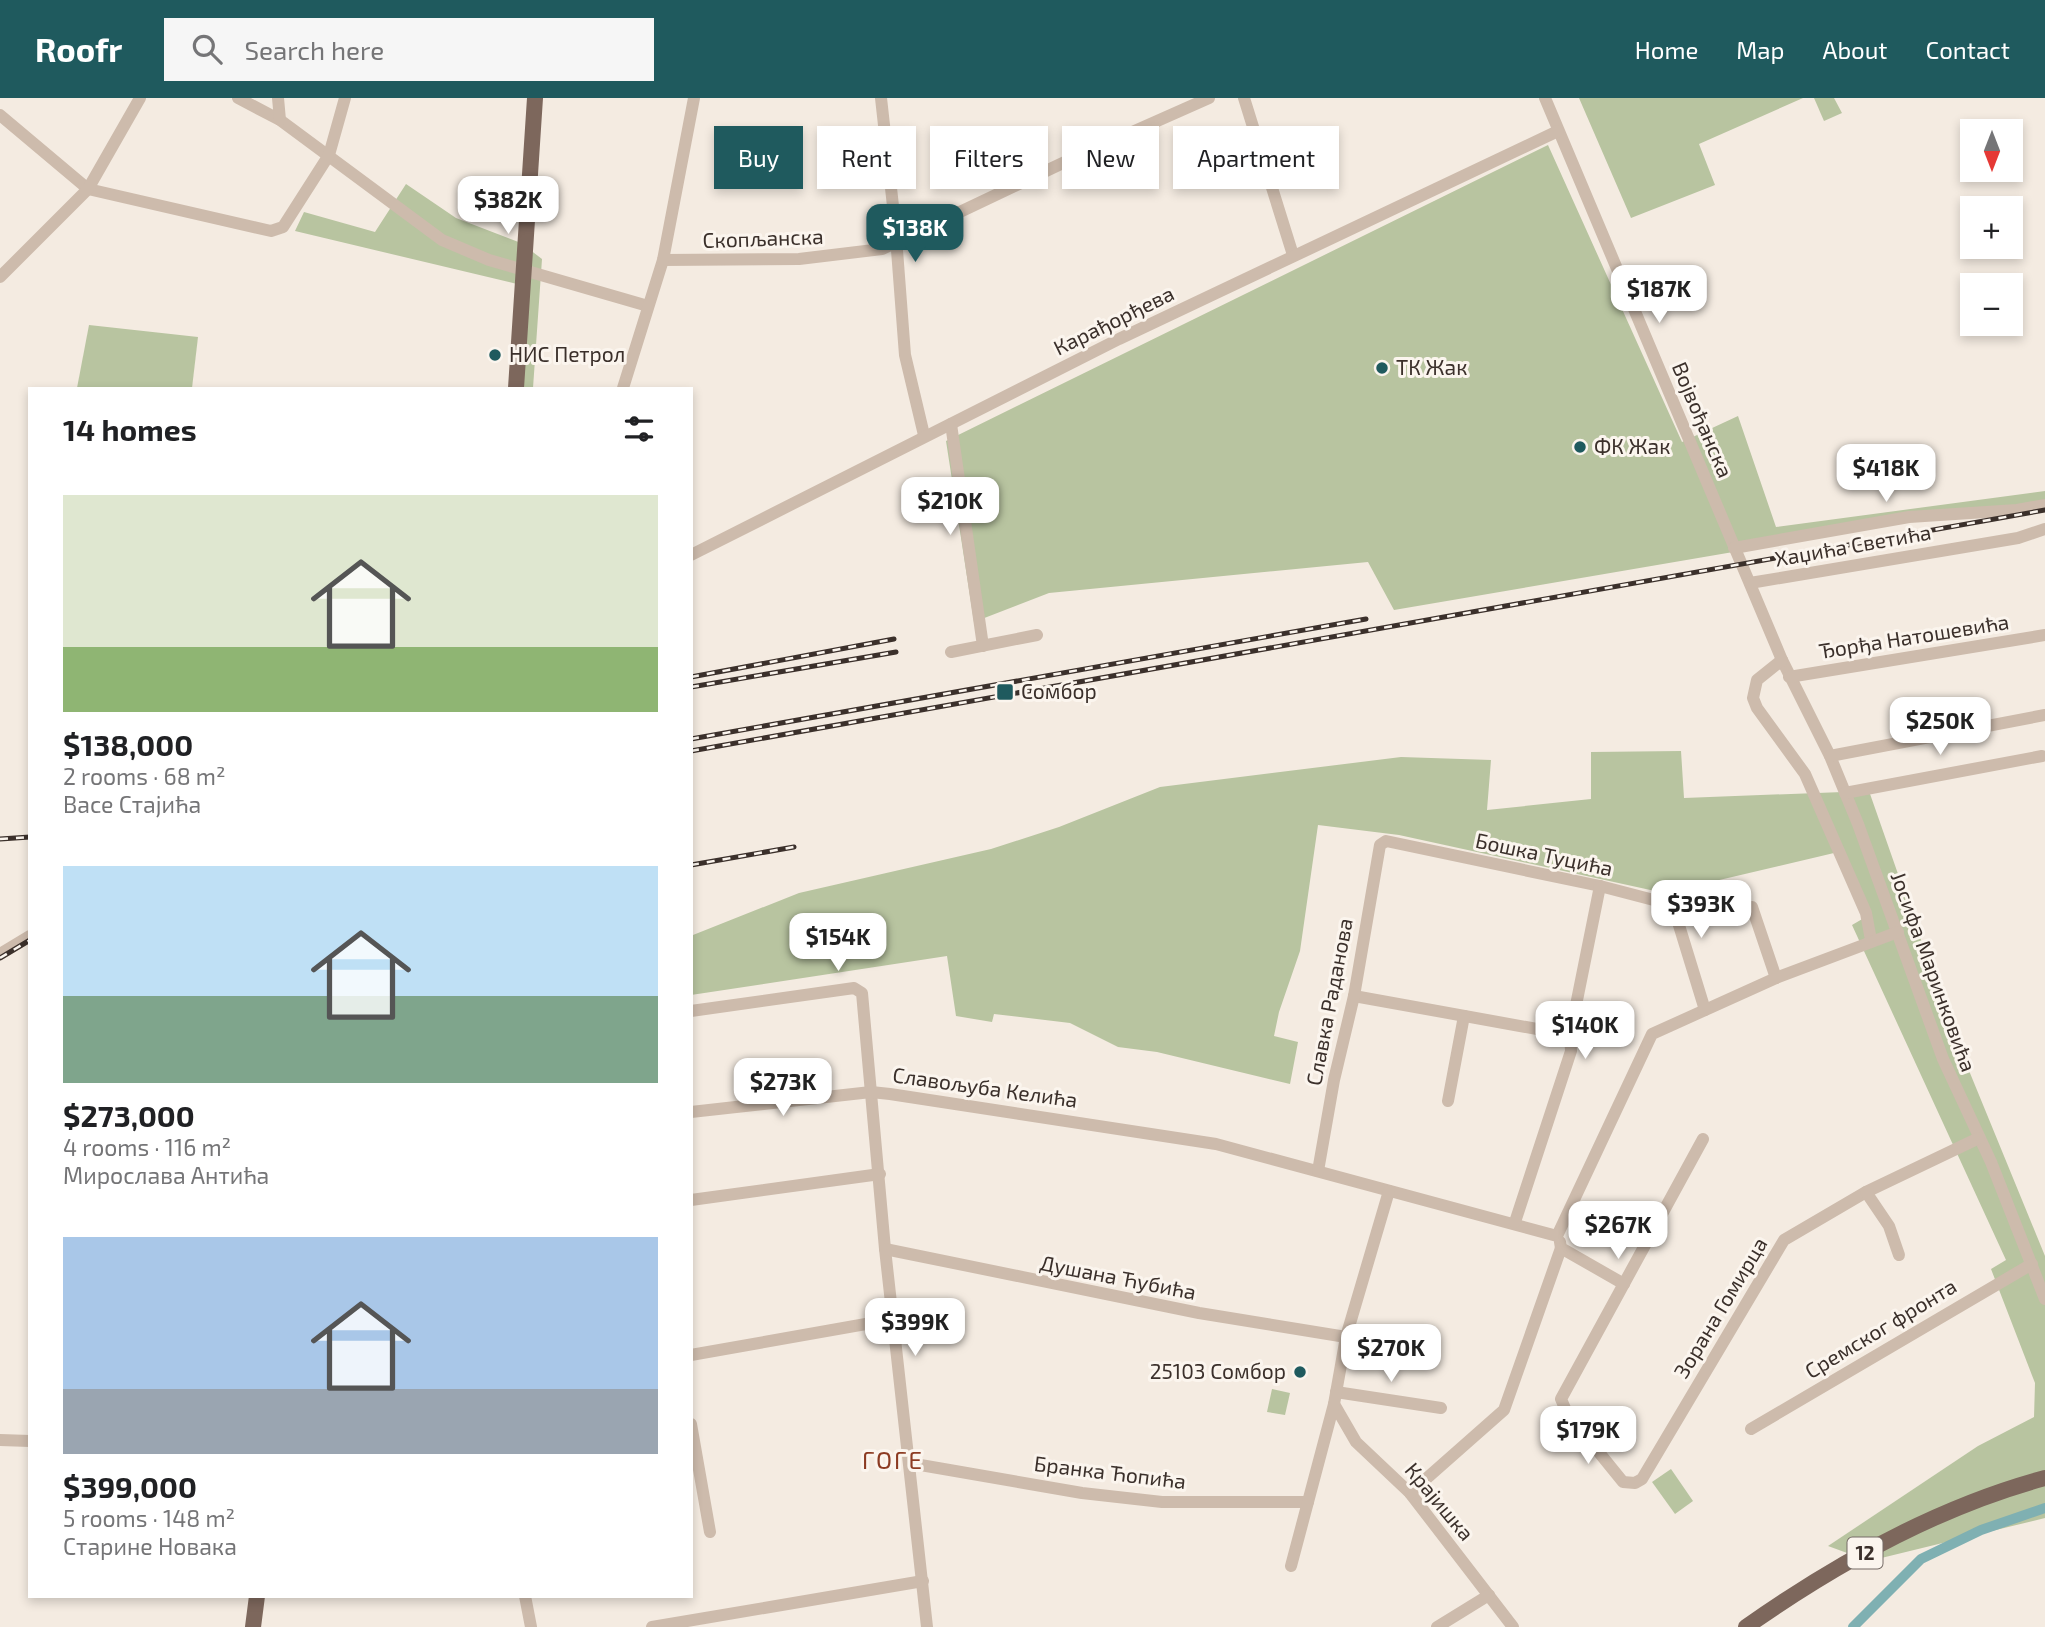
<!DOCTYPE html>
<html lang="en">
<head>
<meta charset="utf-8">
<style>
	body { margin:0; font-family:"Exo 2",sans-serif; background:#f6f6f6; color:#202124; height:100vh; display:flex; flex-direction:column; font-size:26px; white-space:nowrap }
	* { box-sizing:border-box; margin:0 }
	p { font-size:23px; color:#757577 }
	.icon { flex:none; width:38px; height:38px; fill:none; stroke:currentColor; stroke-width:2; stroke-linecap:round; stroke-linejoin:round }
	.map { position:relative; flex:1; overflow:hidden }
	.side { position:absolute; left:28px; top:289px; width:665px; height:1211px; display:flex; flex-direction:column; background:#fff; border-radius:0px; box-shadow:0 4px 10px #0003 }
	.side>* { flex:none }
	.guide { position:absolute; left:714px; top:28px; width:665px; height:63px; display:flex; gap:14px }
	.needle { width:46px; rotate:180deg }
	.fabs { position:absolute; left:1960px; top:21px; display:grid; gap:14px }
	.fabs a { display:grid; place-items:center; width:63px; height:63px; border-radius:0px; background:#fff; box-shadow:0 4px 10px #0003; font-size:35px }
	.price { position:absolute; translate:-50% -60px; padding:0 16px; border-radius:14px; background:#fff; color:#222; font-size:23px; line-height:46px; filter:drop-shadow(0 2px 4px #0008) }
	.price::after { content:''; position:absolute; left:50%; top:42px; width:21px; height:16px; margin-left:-10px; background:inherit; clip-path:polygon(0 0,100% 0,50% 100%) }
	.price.active { background:#1f5a5e; color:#fff }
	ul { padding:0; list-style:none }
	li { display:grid; align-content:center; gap:14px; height:371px; padding:0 35px }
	li span { display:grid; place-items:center; height:217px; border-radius:0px; color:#555 }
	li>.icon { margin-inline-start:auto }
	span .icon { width:126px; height:126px; fill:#fffc; stroke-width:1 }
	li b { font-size:30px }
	h2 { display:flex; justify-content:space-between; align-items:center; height:84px; padding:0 35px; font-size:30px }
	.tag { padding:0 24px; border-radius:0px; background:#fff; box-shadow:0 4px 10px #0003; font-size:24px; line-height:63px }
	.tag.active { background:#1f5a5e; color:#fff }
	header { display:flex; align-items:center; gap:42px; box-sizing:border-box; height:98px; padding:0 35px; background:#1f5a5e; color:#fff }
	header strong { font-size:33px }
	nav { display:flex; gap:38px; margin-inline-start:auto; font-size:24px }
	.search { width:490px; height:63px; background:#f6f6f6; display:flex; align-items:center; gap:18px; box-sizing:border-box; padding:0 24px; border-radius:0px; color:#757577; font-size:26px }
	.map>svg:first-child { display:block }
</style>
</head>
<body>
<header>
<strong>Roofr</strong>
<div class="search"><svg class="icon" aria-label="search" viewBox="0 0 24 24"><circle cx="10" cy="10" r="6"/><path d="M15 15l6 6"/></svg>Search here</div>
<nav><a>Home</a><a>Map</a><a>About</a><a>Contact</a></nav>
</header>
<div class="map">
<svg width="2045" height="1529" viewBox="0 0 2045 1529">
	<rect width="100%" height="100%" fill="#f4ebe1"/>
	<!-- green -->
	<g fill="#b8c4a0">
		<path d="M 1579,0 L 1803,0 L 1699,46 L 1715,87 L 1631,120 Z"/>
		<path d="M 1814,0 L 1834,0 L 1842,15 L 1824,23 Z"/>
		<path d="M 1548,47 L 1682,344 L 1738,318 L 1776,429 L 2045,393 L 2045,407 L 1979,412 L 1394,512 L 1368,464 L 1049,495 L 974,524 L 946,343 Z"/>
		<path d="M 406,86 L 456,120 L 521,145 L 542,161 L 533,290 L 511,290 L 517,186 L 295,133 L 304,114 L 375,134 Z"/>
		<path d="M 89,227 L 198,239 L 192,290 L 77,290 Z"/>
		<path d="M 1681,653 L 1684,700 L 1869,693 L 1954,936 L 2045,1158 L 2045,1420 L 1869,1463 L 1828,1448 L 1978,1348 L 2034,1319 L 2035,1285 L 1991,1171 L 2006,1162 L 1852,827 L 1864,820 L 1834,755 L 1664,795 L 1399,737 L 1318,727 L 1300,853 L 1279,914 L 1274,938 L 1298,944 L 1290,986 L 1157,954 L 1118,949 L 1070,925 L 994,916 L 992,924 L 956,918 L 947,858 L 691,897 L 693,837 L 799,795 L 991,751 L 1059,729 L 1160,689 L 1401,659 L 1491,662 L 1487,712 L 1591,701 L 1591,654 Z"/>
		<path d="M 1272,1291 L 1290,1295 L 1285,1317 L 1267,1314 Z"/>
		<path d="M 1671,1371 L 1693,1403 L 1675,1416 L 1652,1384 Z"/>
	</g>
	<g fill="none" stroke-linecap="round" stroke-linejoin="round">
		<!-- canal -->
		<path stroke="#7fb0b2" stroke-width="10" d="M 1853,1529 L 1921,1461 L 1981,1432 L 2045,1410"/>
		<!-- minor -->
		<g stroke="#cdbbac" stroke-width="12">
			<path d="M 238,0 L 280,22 L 442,142 L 489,162 L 648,208"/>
			<path d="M 278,0 L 280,22"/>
			<path d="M 881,0 L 895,126 L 905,257 L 924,337"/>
			<path d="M 1244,0 L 1293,157"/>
			<path d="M 1545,0 L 1782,562 L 1830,658 L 1858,726 L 1943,961 L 1991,1064 L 2045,1201"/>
			<path d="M 0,17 L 88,91 L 271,133 L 283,129 L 329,57 L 345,0"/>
			<path d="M 663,162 L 799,161 L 882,151 L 1067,63 L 1209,0"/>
			<path d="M 0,179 L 88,91 L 140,0"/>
			<path d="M 623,290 L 663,162 L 694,0"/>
			<path d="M 951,326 L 983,548"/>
			<path d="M 1734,450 L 1909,419 L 2017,412 L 2045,407"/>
			<path d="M 691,457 L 1119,241 L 1558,33"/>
			<path d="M 1750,485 L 2018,440 L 2045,431"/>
			<path d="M 951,554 L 1037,537"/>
			<path d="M 1782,562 L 1757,582 L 1753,600 L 1757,610 L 1805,676 L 1866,815 L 1871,842"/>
			<path d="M 1789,579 L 2045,537"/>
			<path d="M 1830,658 L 2045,617"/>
			<path d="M 1845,695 L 2042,658"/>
			<path d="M 1752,809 L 1776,880"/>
			<path d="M 0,856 L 30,838"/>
			<path d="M 1354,898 L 1570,937"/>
			<path d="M 691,913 L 854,890 L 862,895 L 885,1151 L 927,1529"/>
			<path d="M 1448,1003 L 1464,918"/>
			<path d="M 691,1014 L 871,994 L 890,996 L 1216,1046 L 1557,1138 L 1652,936 L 1776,880 L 1898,834"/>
			<path d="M 1703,1041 L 1561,1301 L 1567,1315 L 1623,1384 L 1635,1385 L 1642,1381 L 1784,1142 L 1866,1094 L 1979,1040"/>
			<path d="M 1318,1073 L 1334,982 L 1354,898 L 1380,747 L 1386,743 L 1600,788 L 1669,806 L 1674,811 L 1705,912"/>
			<path d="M 1866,1094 L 1889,1128 L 1899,1157"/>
			<path d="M 691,1102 L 880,1076"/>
			<path d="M 1515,1124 L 1571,953 L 1570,937 L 1600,788"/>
			<path d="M 1560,1144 L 1561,1150 L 1624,1186"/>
			<path d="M 885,1151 L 1199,1215 L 1346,1239"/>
			<path d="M 691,1257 L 894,1221"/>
			<path d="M 1336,1294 L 1441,1310"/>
			<path d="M 1334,1306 L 1356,1344 L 1410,1395 L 1513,1529"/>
			<path d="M 691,1326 L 710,1434"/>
			<path d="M 1751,1331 L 2032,1166"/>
			<path d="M 0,1342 L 30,1343"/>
			<path d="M 909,1365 L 1082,1395 L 1162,1404 L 1308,1404"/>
			<path d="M 1410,1395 L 1504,1312 L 1561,1150"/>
			<path d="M 1291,1468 L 1334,1306 L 1346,1239 L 1389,1093"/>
			<path d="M 525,1498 L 531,1529"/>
			<path d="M 652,1529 L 923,1483"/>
			<path d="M 1437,1529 L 1489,1497"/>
		</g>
		<!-- major -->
		<g stroke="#7d675c" stroke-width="16">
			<path d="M 516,290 L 535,0"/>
			<path d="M 253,1529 L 257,1498"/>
			<path d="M 1746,1529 C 1837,1465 1937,1409 2045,1380"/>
		</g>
		<!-- rail casing -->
		<g stroke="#3b302b" stroke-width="5">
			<g id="rail">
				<path d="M 691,579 L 894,541"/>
				<path d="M 691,589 L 896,554"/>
				<path d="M 691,641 L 1366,521"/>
				<path d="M 691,653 L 2045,412"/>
				<path d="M 0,741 L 30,739"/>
				<path d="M 691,767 L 794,749"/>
				<path d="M 0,860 L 30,842"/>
			</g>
		</g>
		<!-- rail -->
		<use href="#rail" stroke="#fbf5ee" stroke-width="2.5" stroke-dasharray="8" stroke-linecap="butt"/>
	</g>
	<!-- markers -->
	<g fill="#1f5a5e" stroke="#fbf5ee" stroke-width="2.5">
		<circle cx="495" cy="257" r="7"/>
		<circle cx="1382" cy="270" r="7"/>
		<circle cx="1580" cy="349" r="7"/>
		<rect x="996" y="585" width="18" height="18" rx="3.5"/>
		<circle cx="1300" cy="1274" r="7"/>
	</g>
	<g text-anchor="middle" stroke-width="6" stroke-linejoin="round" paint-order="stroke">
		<!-- shield labels -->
		<rect fill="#fbf5ee" stroke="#756b66" stroke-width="2" x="1847.5" y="1439.5" width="35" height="31" rx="5"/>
		<g font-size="19" font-weight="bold" fill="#3b302b">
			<text x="1865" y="1462">12</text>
		</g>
		<!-- street labels -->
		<g font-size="21" fill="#3b302b" stroke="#fbf5ee">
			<text transform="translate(763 141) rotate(-2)" y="7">Скопљанска</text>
			<text transform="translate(1114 223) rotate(-26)" y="7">Карађорђева</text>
			<text transform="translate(1702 322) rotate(67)" y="7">Војвођанска</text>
			<text transform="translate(1853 448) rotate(-10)" y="7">Хаџића Светића</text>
			<text transform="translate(1914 539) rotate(-9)" y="7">Ђорђа Натошевића</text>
			<text transform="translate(1544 757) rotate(12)" y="7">Бошка Туцића</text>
			<text transform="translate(1933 874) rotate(70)" y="7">Јосифа Маринковића</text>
			<text transform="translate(1330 904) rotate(-79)" y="7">Славка Раданова</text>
			<text transform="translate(985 990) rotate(8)" y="7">Славољуба Келића</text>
			<text transform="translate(1118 1180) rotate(11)" y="7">Душана Ћубића</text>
			<text transform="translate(1721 1210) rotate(-59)" y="7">Зорана Гомирца</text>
			<text transform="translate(1881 1231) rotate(-31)" y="7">Сремског фронта</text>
			<text transform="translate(1110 1375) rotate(7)" y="7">Бранка Ћопића</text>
			<text transform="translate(1439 1404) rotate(50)" y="7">Крајишка</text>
		</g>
		<!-- poi labels -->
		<g font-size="21" fill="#3b302b" stroke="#fbf5ee" text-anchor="start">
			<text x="509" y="264">НИС Петрол</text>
			<text x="1396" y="277">ТК Жак</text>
			<text x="1594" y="356">ФК Жак</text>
			<text x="1021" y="601">Сомбор</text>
			<text x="1286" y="1281" text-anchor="end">25103 Сомбор</text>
		</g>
		<!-- quarter labels -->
		<g font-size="24" letter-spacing="2" fill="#8c3b22" stroke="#fbf5ee">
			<text x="893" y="1371">ГОГЕ</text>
		</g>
	</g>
</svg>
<div class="fabs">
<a><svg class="needle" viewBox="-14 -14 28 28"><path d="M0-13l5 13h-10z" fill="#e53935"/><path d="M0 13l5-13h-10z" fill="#757577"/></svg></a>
<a>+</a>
<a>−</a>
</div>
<b class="price" style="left:508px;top:138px">$382K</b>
<b class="price active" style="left:915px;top:166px">$138K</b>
<b class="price" style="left:1659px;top:227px">$187K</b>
<b class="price" style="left:1886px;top:406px">$418K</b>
<b class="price" style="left:950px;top:439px">$210K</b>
<b class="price" style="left:1940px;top:659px">$250K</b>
<b class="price" style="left:1701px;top:842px">$393K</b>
<b class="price" style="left:838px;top:875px">$154K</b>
<b class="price" style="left:1585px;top:963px">$140K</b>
<b class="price" style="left:783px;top:1020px">$273K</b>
<b class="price" style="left:1618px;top:1163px">$267K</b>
<b class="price" style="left:915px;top:1260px">$399K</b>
<b class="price" style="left:1391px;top:1286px">$270K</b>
<b class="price" style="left:1588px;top:1368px">$179K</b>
<div class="guide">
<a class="tag active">Buy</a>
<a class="tag">Rent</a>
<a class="tag">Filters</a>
<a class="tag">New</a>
<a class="tag">Apartment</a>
</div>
<section class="side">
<h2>14 homes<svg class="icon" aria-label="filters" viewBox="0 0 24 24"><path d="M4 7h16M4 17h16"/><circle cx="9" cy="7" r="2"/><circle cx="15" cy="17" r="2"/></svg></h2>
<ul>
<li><span style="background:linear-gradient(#dfe7d0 70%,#8fb573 0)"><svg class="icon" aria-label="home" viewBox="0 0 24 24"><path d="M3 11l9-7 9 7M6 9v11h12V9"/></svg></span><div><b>$138,000</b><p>2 rooms · 68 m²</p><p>Васе Стајића</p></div></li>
<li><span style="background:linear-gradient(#bfe0f5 60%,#7fa58c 0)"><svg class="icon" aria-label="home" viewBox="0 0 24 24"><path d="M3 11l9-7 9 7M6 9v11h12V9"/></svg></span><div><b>$273,000</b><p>4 rooms · 116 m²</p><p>Мирослава Антића</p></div></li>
<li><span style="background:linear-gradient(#a9c7e8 70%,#9aa5b1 0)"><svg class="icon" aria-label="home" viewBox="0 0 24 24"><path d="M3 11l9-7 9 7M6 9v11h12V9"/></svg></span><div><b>$399,000</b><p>5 rooms · 148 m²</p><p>Старине Новака</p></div></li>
</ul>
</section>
</div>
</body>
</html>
